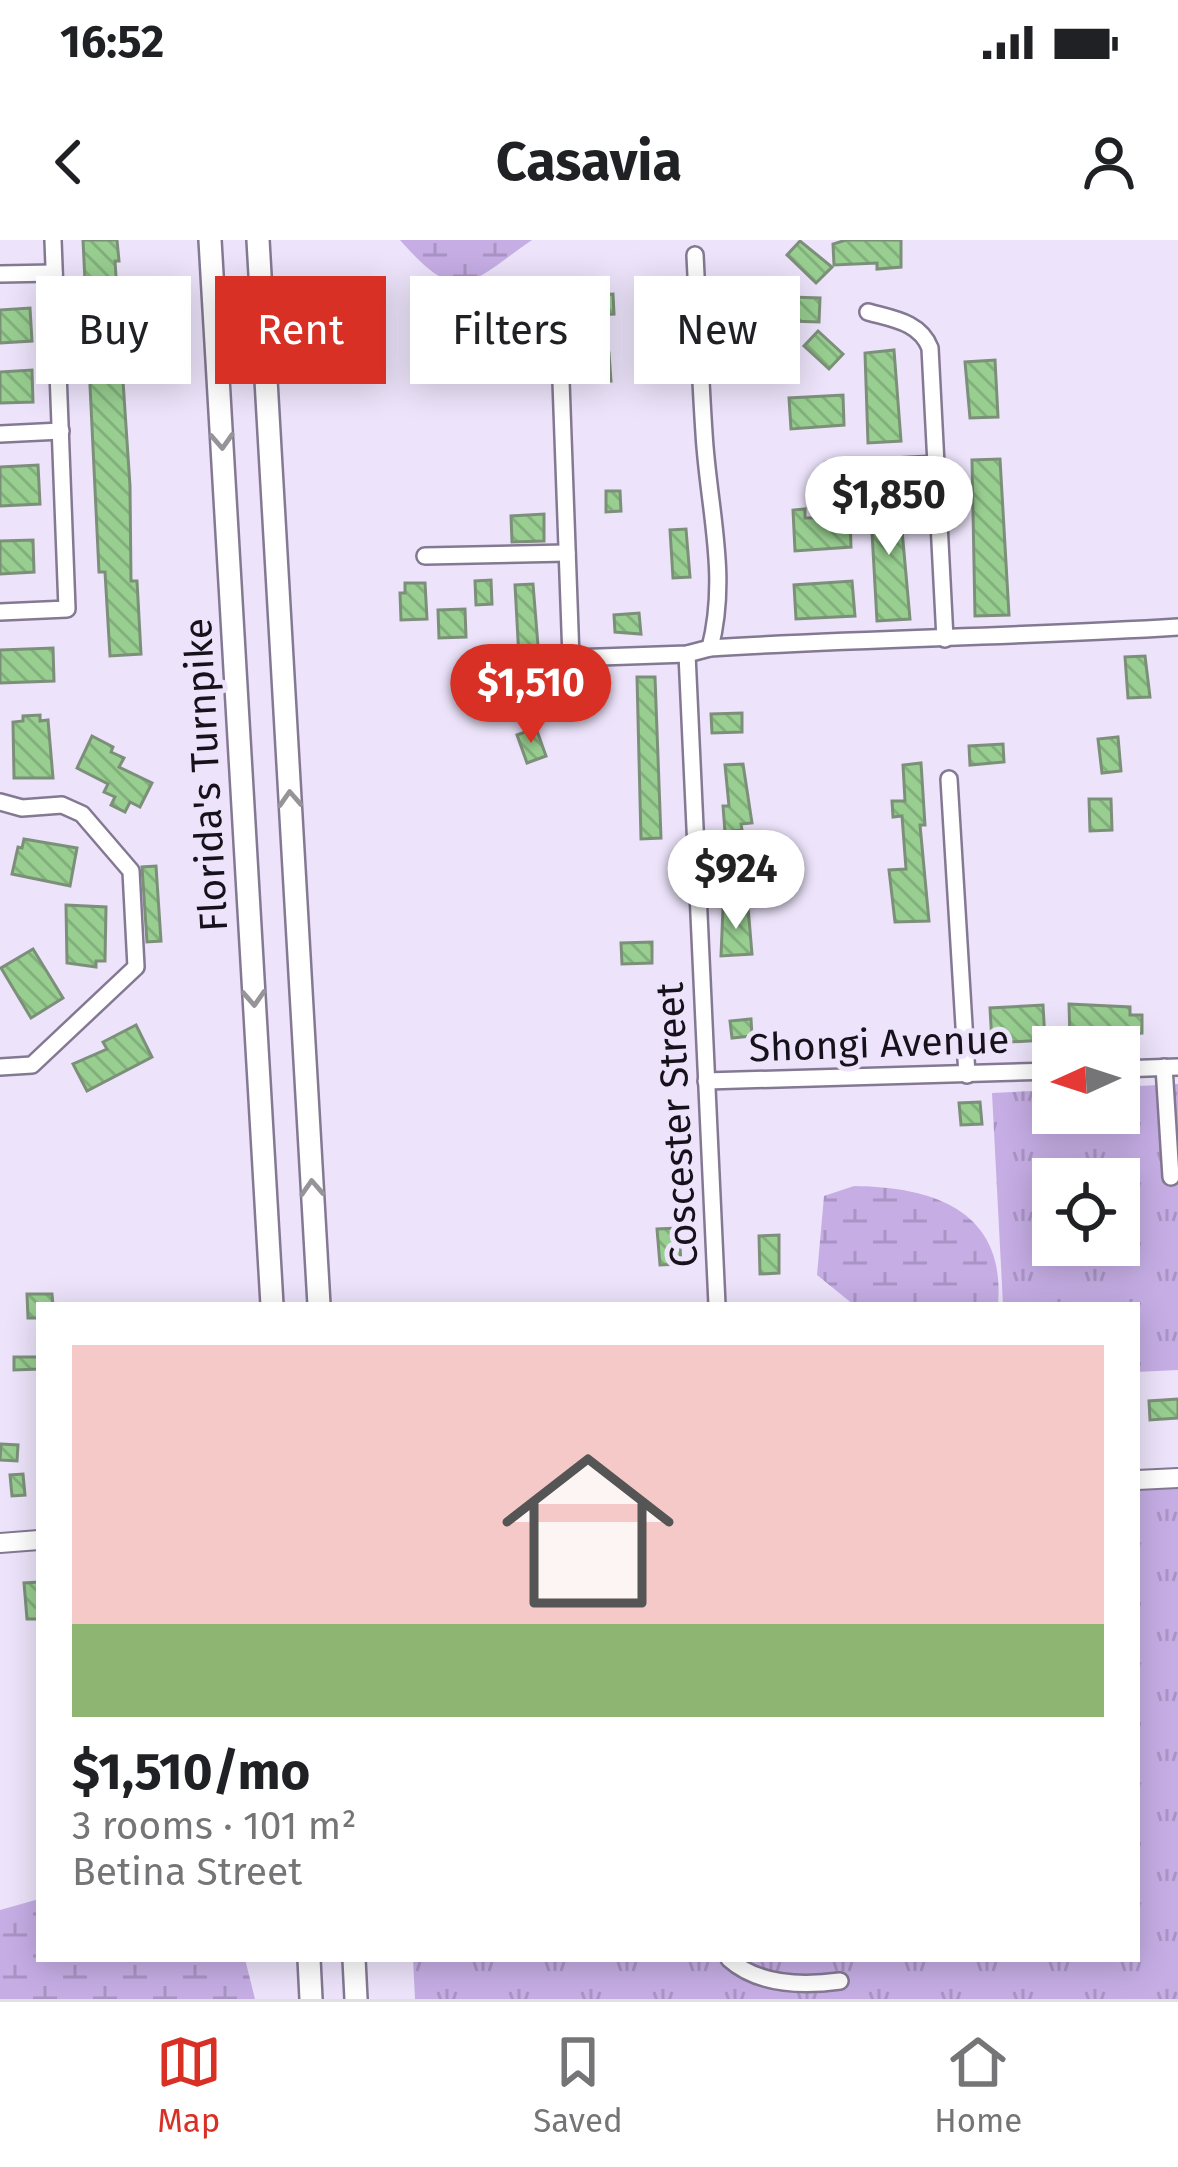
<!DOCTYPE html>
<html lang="en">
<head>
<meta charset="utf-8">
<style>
	body { margin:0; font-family:"Fira Sans",sans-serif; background:#f6f6f6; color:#202124; height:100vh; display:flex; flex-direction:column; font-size:45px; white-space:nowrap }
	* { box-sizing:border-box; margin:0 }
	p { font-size:39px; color:#757577 }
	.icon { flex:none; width:66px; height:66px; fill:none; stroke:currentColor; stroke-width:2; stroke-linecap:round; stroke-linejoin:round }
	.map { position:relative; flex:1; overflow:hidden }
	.panel { position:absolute; left:36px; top:1062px; width:1104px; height:660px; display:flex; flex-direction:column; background:#fff; border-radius:0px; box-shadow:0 6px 30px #0003 }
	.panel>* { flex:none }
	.guide { position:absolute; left:36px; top:36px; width:1107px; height:108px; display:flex; gap:24px }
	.needle { width:78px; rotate:267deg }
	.tools { position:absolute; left:1032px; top:786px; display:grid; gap:24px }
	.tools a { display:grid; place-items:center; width:108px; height:108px; border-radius:0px; background:#fff; box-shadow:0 6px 30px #0003; font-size:60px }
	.price { position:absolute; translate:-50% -102px; padding:0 27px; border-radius:42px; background:#fff; color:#222; font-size:39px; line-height:78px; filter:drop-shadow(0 3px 6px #0008) }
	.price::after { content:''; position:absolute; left:50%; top:72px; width:36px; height:27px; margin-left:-18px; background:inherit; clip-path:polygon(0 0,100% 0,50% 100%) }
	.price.selected { background:#d93025; color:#fff }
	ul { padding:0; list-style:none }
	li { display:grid; align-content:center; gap:24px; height:636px; padding:0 36px }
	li+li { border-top:3px solid #e0e0e0 }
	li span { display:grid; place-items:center; height:372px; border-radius:0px; color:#555 }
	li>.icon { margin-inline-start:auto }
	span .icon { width:216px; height:216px; fill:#fffc; stroke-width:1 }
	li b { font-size:51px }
	.chip { padding:0 42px; border-radius:0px; background:#fff; box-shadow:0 6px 30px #0003; font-size:42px; line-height:108px }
	.chip.selected { background:#d93025; color:#fff }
	.status { display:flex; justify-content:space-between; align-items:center; height:84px; padding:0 60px; background:#fff; direction:ltr }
	.status svg { height:33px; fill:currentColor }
	header { display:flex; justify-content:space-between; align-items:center; height:156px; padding:0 36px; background:#fff; font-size:54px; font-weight:700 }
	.dock { display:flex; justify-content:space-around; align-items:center; height:168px; border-top:3px solid #e0e0e0; background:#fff; font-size:33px; color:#757577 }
	.dock a { display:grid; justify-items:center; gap:6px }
	.dock .selected { color:#d93025 }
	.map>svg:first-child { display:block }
</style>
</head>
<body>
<div class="status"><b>16:52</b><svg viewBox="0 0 49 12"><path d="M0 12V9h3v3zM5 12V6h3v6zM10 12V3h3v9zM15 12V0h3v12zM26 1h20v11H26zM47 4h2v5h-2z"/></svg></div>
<header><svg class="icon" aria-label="back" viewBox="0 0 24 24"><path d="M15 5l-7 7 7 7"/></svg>Casavia<svg class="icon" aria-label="person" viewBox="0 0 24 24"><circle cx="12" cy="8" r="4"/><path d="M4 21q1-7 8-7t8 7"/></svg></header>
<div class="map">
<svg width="1178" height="1759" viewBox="0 0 1178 1759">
	<defs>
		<pattern id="wetland-marsh" width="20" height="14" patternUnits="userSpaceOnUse" patternTransform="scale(3)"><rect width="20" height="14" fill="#c6aee5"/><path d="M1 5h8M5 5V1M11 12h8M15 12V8" fill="none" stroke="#a995c4"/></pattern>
		<pattern id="park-tufts" width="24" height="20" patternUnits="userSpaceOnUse" patternTransform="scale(3)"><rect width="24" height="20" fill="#c6aee5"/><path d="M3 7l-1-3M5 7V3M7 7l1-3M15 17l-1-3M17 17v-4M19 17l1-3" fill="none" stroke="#a995c4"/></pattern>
		<pattern id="building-back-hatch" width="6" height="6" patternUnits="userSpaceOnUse" patternTransform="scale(3)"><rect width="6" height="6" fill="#98ce90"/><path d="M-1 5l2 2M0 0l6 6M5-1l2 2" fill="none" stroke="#82b07c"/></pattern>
	</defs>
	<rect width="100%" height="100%" fill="#ede4fb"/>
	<!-- wetland -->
	<g fill="url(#wetland-marsh)">
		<path d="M 400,0 L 532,0 C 468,44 460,68 400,0 Z"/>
		<path d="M 854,946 C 933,947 1006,970 998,1065 L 854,1065 L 817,1035 L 824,956 Z"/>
		<path d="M 39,1659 L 39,1719 L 245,1719 L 255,1759 L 0,1759 L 0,1670 Z"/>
	</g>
	<!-- park -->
	<g fill="url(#park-tufts)" fill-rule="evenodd">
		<path d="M 1178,844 L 1178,1130 L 1137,1132 L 1137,1065 L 1003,1065 L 992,853 L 1053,850 L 1053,873 L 1119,873 L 1119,847 ZM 1053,939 L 1119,939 L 1119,1005 L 1053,1005 Z"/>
		<path d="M 1178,1238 L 1178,1759 L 415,1759 L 413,1719 L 1137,1719 L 1137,1240 Z"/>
	</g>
	<!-- building -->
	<g fill="url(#building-back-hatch)" stroke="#7c9079" stroke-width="3">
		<path d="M 83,0 L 117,0 L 119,21 L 115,21 L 130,246 L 131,341 L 137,341 L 141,414 L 110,416 L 105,332 L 99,332 Z"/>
		<path d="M 846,0 L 901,0 L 901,27 L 877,29 L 877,23 L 834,25 L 833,4 Z"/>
		<path d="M 800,1 L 832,27 L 816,43 L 787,15 Z"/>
		<path d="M 613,54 L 614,74 L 598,75 L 597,55 Z"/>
		<path d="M 790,57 L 820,58 L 819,82 L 789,81 Z"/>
		<path d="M 30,68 L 32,101 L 0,103 L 0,70 Z"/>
		<path d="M 669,91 L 670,115 L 654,115 L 653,92 Z"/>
		<path d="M 818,91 L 843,114 L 829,129 L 804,106 Z"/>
		<path d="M 894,110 L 901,201 L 868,203 L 865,113 Z"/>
		<path d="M 609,113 L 611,141 L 594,142 L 592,114 Z"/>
		<path d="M 995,120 L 998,177 L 970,178 L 965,122 Z"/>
		<path d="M 32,130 L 33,162 L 0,163 L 0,132 Z"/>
		<path d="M 843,155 L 844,185 L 791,189 L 789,158 Z"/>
		<path d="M 1000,219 L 1009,375 L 975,376 L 972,220 Z"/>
		<path d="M 38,225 L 40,264 L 0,266 L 0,227 Z"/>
		<path d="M 606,251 L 620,251 L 621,271 L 606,272 Z"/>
		<path d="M 904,255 L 905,279 L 901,279 L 910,379 L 877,381 L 870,257 Z"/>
		<path d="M 805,269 L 805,278 L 850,277 L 851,307 L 795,311 L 793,270 Z"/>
		<path d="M 544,274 L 544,301 L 512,302 L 511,276 Z"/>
		<path d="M 686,289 L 690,337 L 673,338 L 670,290 Z"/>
		<path d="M 33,300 L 34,332 L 0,334 L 0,301 Z"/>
		<path d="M 491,340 L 492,364 L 476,365 L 475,341 Z"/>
		<path d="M 852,341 L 855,376 L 796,379 L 794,345 Z"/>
		<path d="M 405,343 L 425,343 L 427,379 L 401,380 L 400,353 L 405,353 Z"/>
		<path d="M 533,344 L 539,418 L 519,418 L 515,345 Z"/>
		<path d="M 465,369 L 466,397 L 439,398 L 438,370 Z"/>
		<path d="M 639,373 L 641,394 L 615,392 L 614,375 Z"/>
		<path d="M 53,408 L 54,441 L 0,443 L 0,410 Z"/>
		<path d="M 1145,416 L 1150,457 L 1128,458 L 1125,417 Z"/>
		<path d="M 637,437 L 655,437 L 661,598 L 641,599 Z"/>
		<path d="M 742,473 L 742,492 L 712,493 L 711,474 Z"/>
		<path d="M 40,475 L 40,481 L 48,480 L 53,538 L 14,538 L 13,482 L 23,481 L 23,476 Z"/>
		<path d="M 536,488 L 546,516 L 527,523 L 517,495 Z"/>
		<path d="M 92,496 L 113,507 L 111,512 L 124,518 L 119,527 L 152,543 L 140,567 L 130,562 L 125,572 L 111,565 L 115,557 L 104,552 L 108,544 L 77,528 Z"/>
		<path d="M 1118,497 L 1121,531 L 1102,533 L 1098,499 Z"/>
		<path d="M 1003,504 L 1004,522 L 970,525 L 969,506 Z"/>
		<path d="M 921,523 L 925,585 L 920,585 L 929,681 L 895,682 L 889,630 L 906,629 L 902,576 L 893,577 L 892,561 L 905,561 L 903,525 Z"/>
		<path d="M 743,524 L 752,583 L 741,584 L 742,590 L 725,592 L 723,566 L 729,566 L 725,525 Z"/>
		<path d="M 1089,559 L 1111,559 L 1112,590 L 1090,591 Z"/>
		<path d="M 24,599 L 77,608 L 70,646 L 12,634 L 18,607 L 22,608 Z"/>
		<path d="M 156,626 L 161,701 L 147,702 L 142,627 Z"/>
		<path d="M 66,665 L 106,667 L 105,721 L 96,721 L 96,727 L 67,723 Z"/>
		<path d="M 748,667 L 752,714 L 721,716 L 723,668 Z"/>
		<path d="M 652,702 L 652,723 L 622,724 L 621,703 Z"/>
		<path d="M 33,709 L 63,758 L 31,778 L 1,728 Z"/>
		<path d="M 1069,764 L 1130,767 L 1130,775 L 1142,775 L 1142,793 L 1070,799 Z"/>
		<path d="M 1043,765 L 1045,800 L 992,803 L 990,768 Z"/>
		<path d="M 751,779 L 752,796 L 732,798 L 730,781 Z"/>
		<path d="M 136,785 L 152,817 L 87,851 L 73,824 L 107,809 L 103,802 Z"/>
		<path d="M 980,862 L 982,884 L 961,885 L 959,863 Z"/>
		<path d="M 679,988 L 681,1024 L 660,1025 L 657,989 Z"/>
		<path d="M 779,995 L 779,1033 L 760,1034 L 759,996 Z"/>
		<path d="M 27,1054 L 52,1054 L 53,1065 L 39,1065 L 39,1078 L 28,1078 Z"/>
		<path d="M 14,1117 L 39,1117 L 39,1129 L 14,1130 Z"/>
		<path d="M 1178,1159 L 1178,1178 L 1150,1180 L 1149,1161 Z"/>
		<path d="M 1,1204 L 18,1205 L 17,1221 L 0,1220 Z"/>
		<path d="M 23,1234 L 25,1255 L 12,1256 L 10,1235 Z"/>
		<path d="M 39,1342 L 39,1379 L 27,1379 L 24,1343 Z"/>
	</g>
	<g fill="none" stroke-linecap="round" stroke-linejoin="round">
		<!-- minor casing -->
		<g stroke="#847993" stroke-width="20">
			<g id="minor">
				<path d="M 695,15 C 698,74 700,134 704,193 C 708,266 729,335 710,408"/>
				<path d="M 0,34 L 54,33"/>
				<path d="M 868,72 C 893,79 920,82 930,108 L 945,399"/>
				<path d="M 559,86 L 571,418 L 687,414 L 710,408 C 866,398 1022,397 1178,387"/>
				<path d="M 0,194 L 61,191"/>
				<path d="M 829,230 L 937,224"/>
				<path d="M 425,316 L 567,313"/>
				<path d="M 0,372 L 67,369 L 53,0"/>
				<path d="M 687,414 L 717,1065"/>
				<path d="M 949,539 L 967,835"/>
				<path d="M 0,562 L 22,568 L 62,565 L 82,574 L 131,631 L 136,727 L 32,825 L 0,827"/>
				<path d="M 1164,827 L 1171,937"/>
				<path d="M 1119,829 L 1178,827"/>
				<path d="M 706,841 L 1053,831"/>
				<path d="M 729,1719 C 758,1745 803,1746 840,1741"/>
			</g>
		</g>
		<!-- major casing -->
		<g stroke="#847993" stroke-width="22">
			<g id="major">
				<path d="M 1137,1240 L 1178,1238"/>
				<path d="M 0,1303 L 39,1300"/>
			</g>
		</g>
		<!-- highway casing -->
		<g stroke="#847993" stroke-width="26">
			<g id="highway">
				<path d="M 210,0 L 272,1065"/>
				<path d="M 258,0 L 319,1065"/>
				<path d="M 309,1719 L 311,1759"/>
				<path d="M 354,1719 L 356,1759"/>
			</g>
		</g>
		<!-- minor -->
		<use href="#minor" stroke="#fff" stroke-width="15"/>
		<!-- major -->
		<use href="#major" stroke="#fff" stroke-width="18"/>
		<!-- highway -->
		<use href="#highway" stroke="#fff" stroke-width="21"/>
	</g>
	<!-- one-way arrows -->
	<defs><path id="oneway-chevron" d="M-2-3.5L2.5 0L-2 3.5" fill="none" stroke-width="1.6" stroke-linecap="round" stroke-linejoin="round" transform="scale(3)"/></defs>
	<g stroke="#969499">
		<use href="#oneway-chevron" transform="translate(222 201) rotate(87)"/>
		<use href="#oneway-chevron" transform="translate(290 559) rotate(-93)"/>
		<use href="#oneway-chevron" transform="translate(254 758) rotate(87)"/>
		<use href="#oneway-chevron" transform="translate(312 948) rotate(-93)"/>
	</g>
	<g text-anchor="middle" stroke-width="10" stroke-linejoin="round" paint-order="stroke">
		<!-- street labels -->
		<g font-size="39" fill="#16121c" stroke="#ede4fb">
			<text transform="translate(205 535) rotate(-93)" y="14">Florida's Turnpike</text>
			<text transform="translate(879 803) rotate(-2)" y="14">Shongi Avenue</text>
			<text transform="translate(676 885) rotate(-93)" y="14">Coscester Street</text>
		</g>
	</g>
</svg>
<div class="tools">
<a><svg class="needle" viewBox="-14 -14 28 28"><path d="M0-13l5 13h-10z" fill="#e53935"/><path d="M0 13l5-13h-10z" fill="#757577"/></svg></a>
<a><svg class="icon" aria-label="locate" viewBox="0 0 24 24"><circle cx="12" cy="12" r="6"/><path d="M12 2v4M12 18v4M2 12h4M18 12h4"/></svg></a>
</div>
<b class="price" style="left:889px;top:318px">$1,850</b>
<b class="price selected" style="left:531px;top:506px">$1,510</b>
<b class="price" style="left:736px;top:692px">$924</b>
<div class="guide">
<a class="chip">Buy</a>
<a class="chip selected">Rent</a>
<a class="chip">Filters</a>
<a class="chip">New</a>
</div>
<section class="panel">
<ul>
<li><span style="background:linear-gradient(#f6c9c9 75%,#8fb573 0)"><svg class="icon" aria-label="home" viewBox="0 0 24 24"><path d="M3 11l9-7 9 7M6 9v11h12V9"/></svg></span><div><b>$1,510/mo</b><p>3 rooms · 101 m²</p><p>Betina Street</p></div></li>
</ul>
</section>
</div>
<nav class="dock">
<a class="selected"><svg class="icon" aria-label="map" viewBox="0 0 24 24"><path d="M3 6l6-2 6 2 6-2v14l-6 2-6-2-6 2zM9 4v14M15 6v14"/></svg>Map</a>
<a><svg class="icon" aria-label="saved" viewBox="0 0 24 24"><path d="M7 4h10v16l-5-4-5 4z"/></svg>Saved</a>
<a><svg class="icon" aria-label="home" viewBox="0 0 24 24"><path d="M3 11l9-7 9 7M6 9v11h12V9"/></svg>Home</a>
</nav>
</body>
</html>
